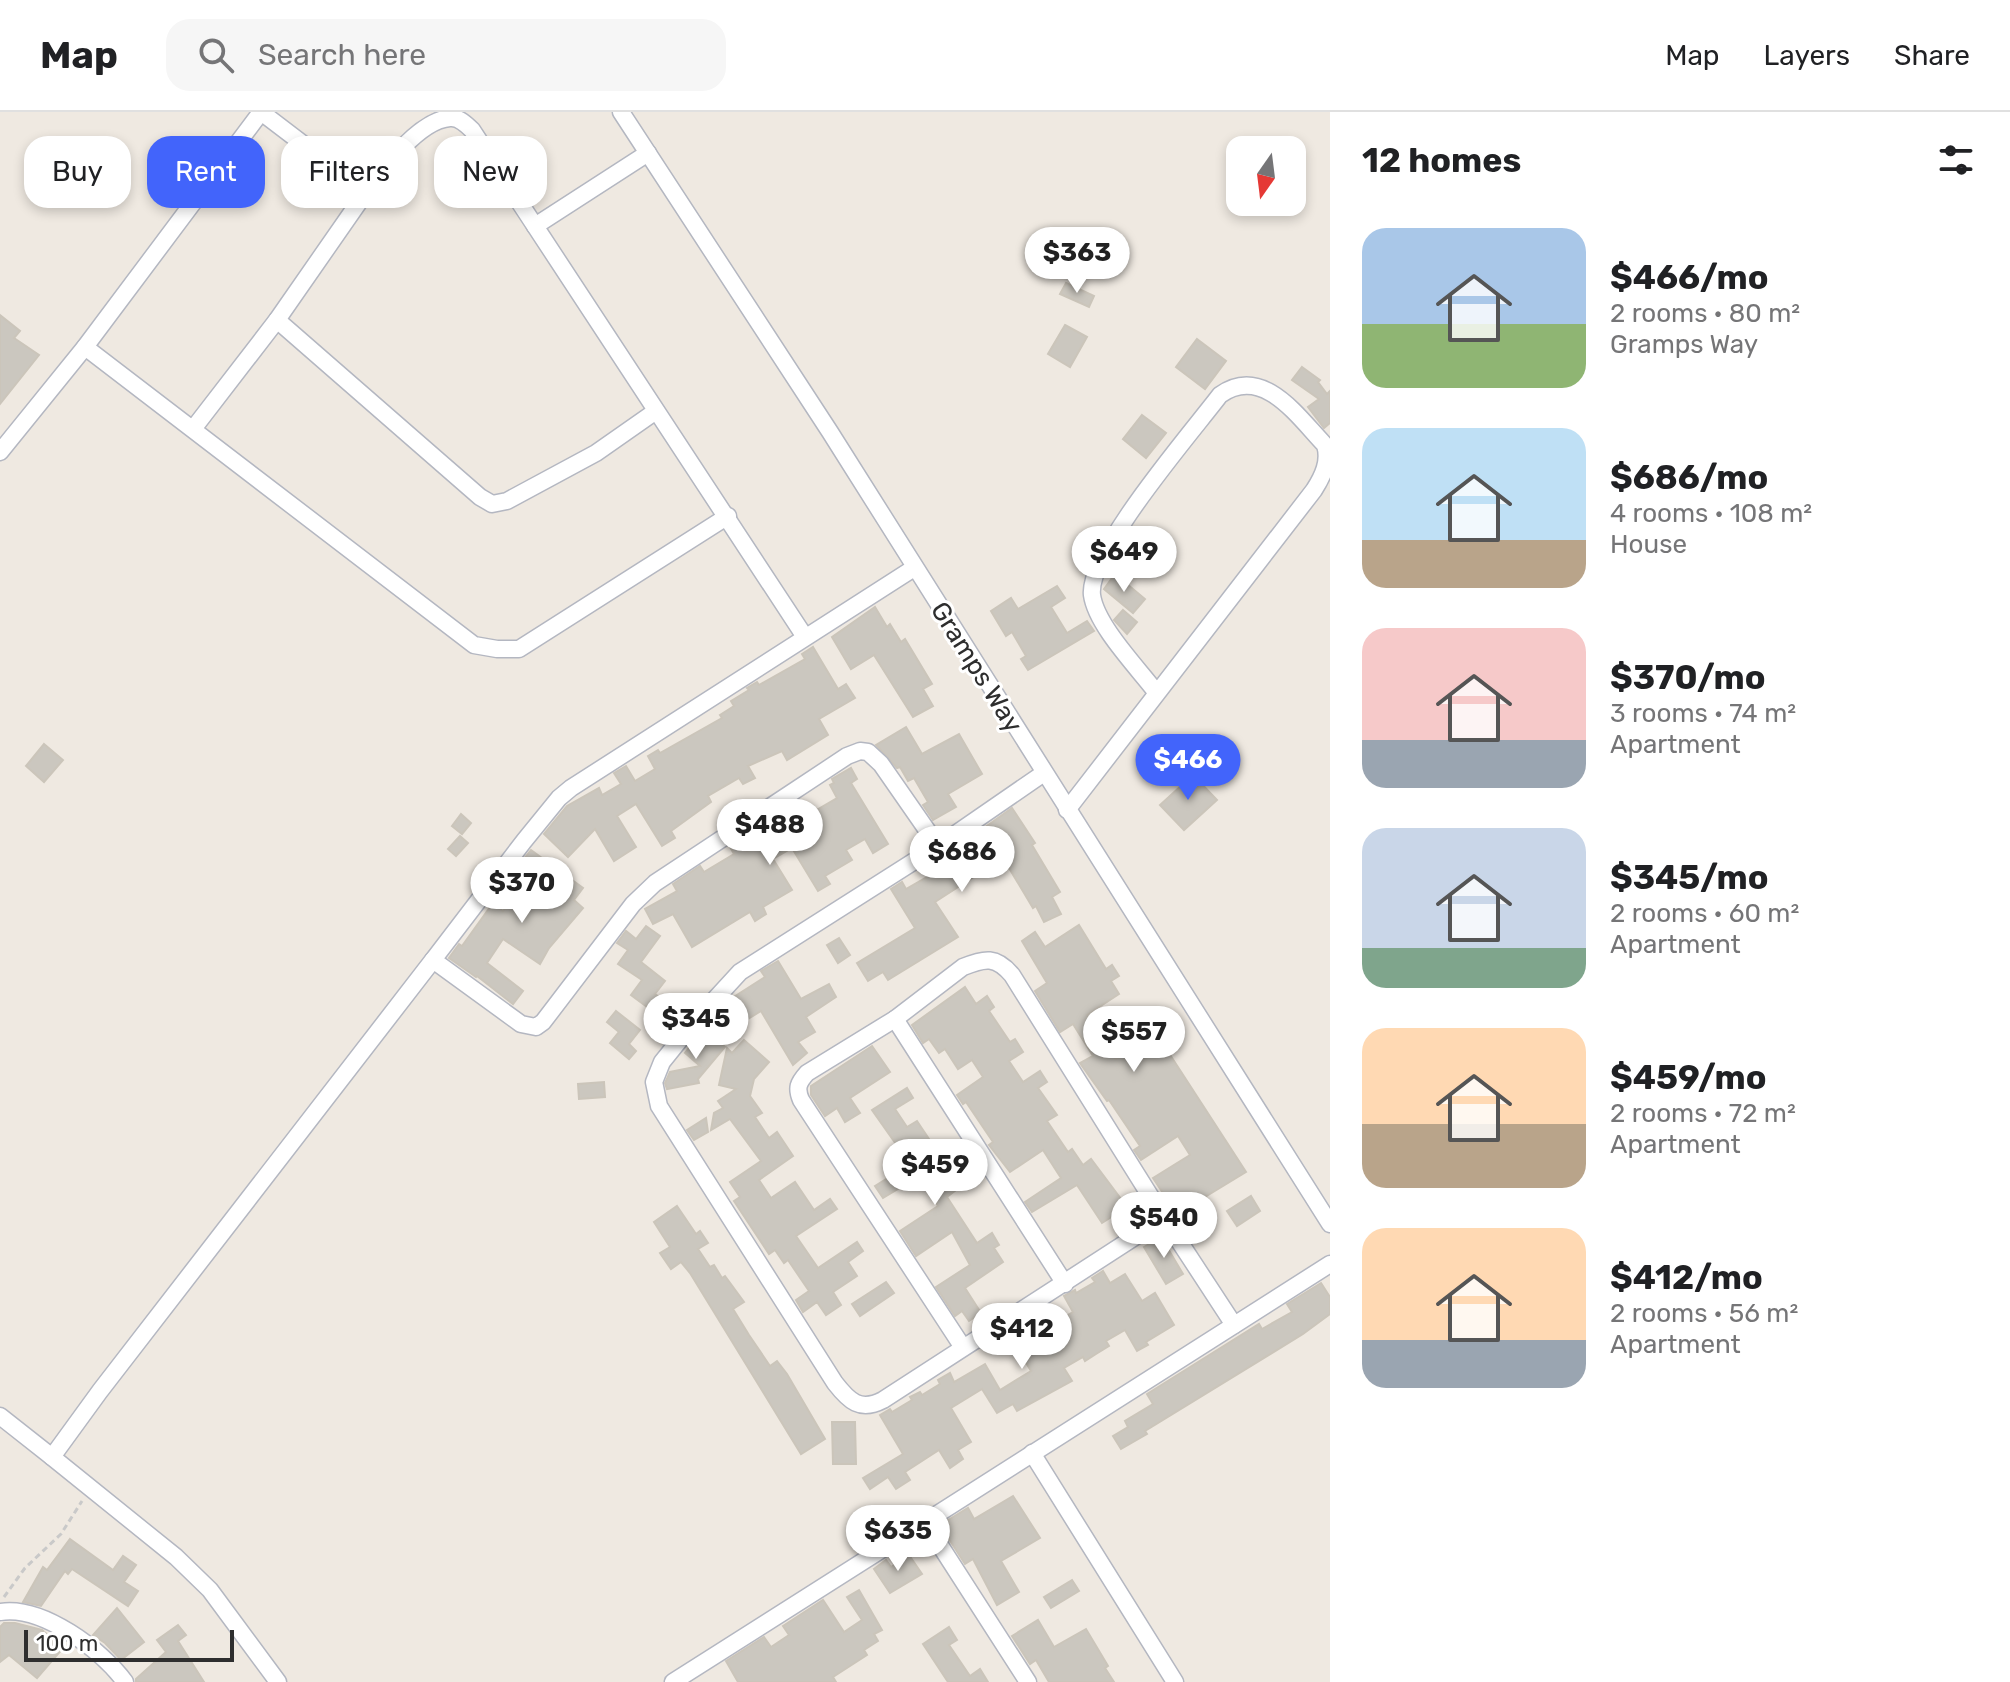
<!DOCTYPE html>
<html lang="en">
<head>
<meta charset="utf-8">
<style>
	body { margin:0; font-family:Rubik,sans-serif; background:#f6f6f6; color:#202124; height:100vh; display:flex; flex-direction:column; font-size:30px; white-space:nowrap }
	* { box-sizing:border-box; margin:0 }
	p { font-size:26px; color:#757577 }
	.icon { flex:none; width:44px; height:44px; fill:none; stroke:currentColor; stroke-width:2; stroke-linecap:round; stroke-linejoin:round }
	.map { position:relative; flex:1; overflow:hidden }
	.panel { display:flex; flex-direction:column; background:#fff; width:680px }
	.panel>* { flex:none }
	.top-card { position:absolute; left:24px; top:24px; width:760px; height:72px; display:flex; gap:16px }
	.needle { width:52px; rotate:194deg }
	.fabs { position:absolute; left:1226px; top:24px; display:grid; gap:16px }
	.fabs a { display:grid; place-items:center; width:80px; height:80px; border-radius:16px; background:#fff; box-shadow:0 4px 12px #0003; font-size:40px }
	.scale { position:absolute; left:24px; bottom:20px; width:210px; box-sizing:border-box; padding-left:8px; border:4px solid #2e2e2e; border-top:0; font-size:22px; line-height:28px; white-space:nowrap; color:#2e2e2e; -webkit-text-stroke:6px #fff; paint-order:stroke }
	.price { position:absolute; translate:-50% -68px; padding:0 18px; border-radius:28px; background:#fff; color:#222; font-size:26px; line-height:52px; filter:drop-shadow(0 2px 4px #0008) }
	.price::after { content:''; position:absolute; left:50%; top:48px; width:24px; height:18px; margin-left:-12px; background:inherit; clip-path:polygon(0 0,100% 0,50% 100%) }
	.price.selected { background:#4264fb; color:#fff }
	ul { padding:0; list-style:none }
	li { display:flex; align-items:center; gap:24px; height:200px; padding:0 32px }
	li span { display:grid; place-items:center; flex:none; width:224px; height:160px; border-radius:24px; color:#555 }
	li>.icon { margin-inline-start:auto }
	span .icon { width:96px; height:96px; fill:#fffc; stroke-width:1 }
	li b { font-size:34px }
	h2 { display:flex; justify-content:space-between; align-items:center; height:96px; padding:0 32px; font-size:34px }
	.pill { padding:0 28px; border-radius:24px; background:#fff; box-shadow:0 4px 12px #0003; font-size:28px; line-height:72px }
	.pill.selected { background:#4264fb; color:#fff }
	header { display:flex; align-items:center; gap:48px; box-sizing:border-box; height:112px; padding:0 40px; background:#fff; border-bottom:2px solid #e0e0e0 }
	header strong { font-size:38px }
	nav { display:flex; gap:44px; margin-inline-start:auto; font-size:28px }
	.search { width:560px; height:72px; background:#f6f6f6; display:flex; align-items:center; gap:20px; box-sizing:border-box; padding:0 28px; border-radius:24px; color:#757577; font-size:30px }
	main { display:flex; flex:1; min-height:0 }
	.map>svg:first-child { display:block }
</style>
</head>
<body>
<header>
<strong>Map</strong>
<div class="search"><svg class="icon" aria-label="search" viewBox="0 0 24 24"><circle cx="10" cy="10" r="6"/><path d="M15 15l6 6"/></svg>Search here</div>
<nav><a>Map</a><a>Layers</a><a>Share</a></nav>
</header>
<main>
<div class="map">
<svg width="1330" height="1570" viewBox="0 0 1330 1570">
	<rect width="100%" height="100%" fill="#efe9e1"/>
	<!-- building -->
	<g fill="#cbc7bf" stroke="#cbc5ba" stroke-width="2">
		<path d="M 481,65 L 493,73 L 480,92 L 468,84 Z"/>
		<path d="M 1066,171 L 1094,184 L 1089,195 L 1060,182 Z"/>
		<path d="M 0,203 L 20,219 L 14,226 L 39,243 L 0,292 Z"/>
		<path d="M 1065,213 L 1087,225 L 1070,255 L 1048,242 Z"/>
		<path d="M 1197,227 L 1226,249 L 1205,277 L 1176,255 Z"/>
		<path d="M 1302,255 L 1320,268 L 1318,270 L 1327,282 L 1330,279 L 1330,311 L 1324,316 L 1308,295 L 1319,287 L 1292,268 Z"/>
		<path d="M 1142,303 L 1166,321 L 1146,346 L 1123,327 Z"/>
		<path d="M 1115,462 L 1145,487 L 1133,501 L 1104,477 Z"/>
		<path d="M 1057,474 L 1065,486 L 1051,495 L 1067,521 L 1087,509 L 1094,519 L 1028,558 L 1021,547 L 1026,544 L 1012,520 L 1006,524 L 991,499 L 1011,486 L 1018,497 Z"/>
		<path d="M 875,495 L 887,515 L 890,512 L 901,530 L 905,527 L 932,572 L 923,577 L 933,594 L 913,605 L 874,543 L 851,557 L 832,525 Z"/>
		<path d="M 1123,498 L 1137,510 L 1127,522 L 1114,508 Z"/>
		<path d="M 813,535 L 838,577 L 846,572 L 855,586 L 819,607 L 828,623 L 787,648 L 782,639 L 748,654 L 755,666 L 743,672 L 739,666 L 708,684 L 711,690 L 671,719 L 675,726 L 662,734 L 636,692 L 617,704 L 636,735 L 614,749 L 595,717 L 568,745 L 544,722 L 567,694 L 599,676 L 602,683 L 621,672 L 614,661 L 626,654 L 635,669 L 655,657 L 648,644 L 658,638 L 660,641 L 722,606 L 720,603 L 734,594 L 731,589 L 749,578 L 747,576 L 757,570 L 759,573 L 805,547 L 802,542 Z"/>
		<path d="M 906,615 L 922,642 L 959,622 L 982,662 L 948,682 L 956,695 L 933,708 L 923,693 L 928,690 L 914,666 L 908,669 L 900,655 L 897,656 L 876,633 Z"/>
		<path d="M 44,632 L 63,648 L 44,670 L 26,654 Z"/>
		<path d="M 851,656 L 857,667 L 851,671 L 888,732 L 873,741 L 865,727 L 846,738 L 852,748 L 825,764 L 830,772 L 818,779 L 792,736 L 773,747 L 792,778 L 763,795 L 766,802 L 755,809 L 750,800 L 692,835 L 673,802 L 653,812 L 645,797 L 677,779 L 673,772 L 700,754 L 704,760 L 734,742 L 730,735 L 740,728 L 747,739 L 776,721 L 778,725 L 810,706 L 808,703 L 837,686 L 830,673 L 834,671 L 832,667 Z"/>
		<path d="M 1193,663 L 1217,688 L 1184,718 L 1160,693 Z"/>
		<path d="M 1012,696 L 1035,731 L 1032,733 L 1060,780 L 1052,785 L 1061,802 L 1044,810 L 1036,794 L 1033,796 L 1003,746 L 935,790 L 958,825 L 888,868 L 883,860 L 868,869 L 857,851 L 915,816 L 891,777 L 902,770 L 906,777 L 939,758 L 934,749 L 963,730 L 970,742 L 991,729 L 984,716 Z"/>
		<path d="M 461,702 L 471,711 L 462,722 L 452,714 Z"/>
		<path d="M 460,724 L 468,731 L 456,744 L 448,737 Z"/>
		<path d="M 531,738 L 583,776 L 574,788 L 583,796 L 549,836 L 540,852 L 503,827 L 487,851 L 523,879 L 513,892 L 477,864 L 476,865 L 449,846 L 459,832 L 462,834 L 493,791 L 503,799 L 535,757 L 523,748 Z"/>
		<path d="M 1079,813 L 1106,857 L 1112,853 L 1119,864 L 1111,869 L 1119,882 L 1087,903 L 1116,947 L 1144,929 L 1153,942 L 1165,935 L 1246,1060 L 1177,1102 L 1153,1066 L 1190,1043 L 1178,1024 L 1141,1048 L 1134,1038 L 1140,1034 L 1109,988 L 1107,989 L 1080,951 L 1093,944 L 1073,912 L 1060,920 L 1035,879 L 1047,871 L 1022,829 L 1035,820 L 1045,835 Z"/>
		<path d="M 646,814 L 660,824 L 641,850 L 665,869 L 655,882 L 667,891 L 658,903 L 631,883 L 642,868 L 618,852 L 628,838 L 617,831 L 626,819 L 636,827 Z"/>
		<path d="M 839,826 L 850,843 L 838,851 L 827,833 Z"/>
		<path d="M 778,849 L 801,887 L 829,872 L 836,885 L 806,905 L 815,920 L 798,930 L 807,941 L 793,953 L 761,899 L 743,910 L 729,888 L 765,865 L 761,859 Z"/>
		<path d="M 965,875 L 976,892 L 987,884 L 994,895 L 989,899 L 1010,930 L 1015,927 L 1023,940 L 1009,949 L 1023,970 L 1040,959 L 1047,970 L 1038,976 L 1057,1003 L 1047,1009 L 1068,1040 L 1072,1037 L 1083,1053 L 1091,1047 L 1127,1095 L 1102,1111 L 1077,1073 L 1032,1100 L 1025,1090 L 1061,1066 L 1043,1038 L 1010,1060 L 989,1033 L 993,1030 L 966,990 L 963,992 L 957,983 L 983,965 L 972,948 L 958,957 L 945,937 L 939,941 L 929,927 L 923,931 L 912,913 Z"/>
		<path d="M 616,899 L 640,918 L 629,932 L 636,939 L 629,947 L 610,931 L 619,920 L 607,910 Z"/>
		<path d="M 704,918 L 725,935 L 698,967 L 699,971 L 667,977 L 665,971 L 670,960 L 700,954 L 685,941 Z"/>
		<path d="M 744,928 L 769,950 L 754,967 L 750,984 L 762,1001 L 755,1005 L 769,1026 L 777,1020 L 793,1044 L 759,1068 L 771,1086 L 795,1070 L 814,1098 L 830,1087 L 837,1097 L 796,1124 L 818,1156 L 857,1130 L 863,1139 L 848,1150 L 857,1164 L 833,1180 L 841,1193 L 826,1203 L 817,1190 L 803,1200 L 796,1188 L 809,1179 L 788,1148 L 784,1151 L 775,1138 L 769,1142 L 734,1089 L 740,1085 L 730,1070 L 761,1049 L 730,1007 L 711,1018 L 714,1001 L 723,996 L 718,989 L 736,977 L 719,973 L 727,936 L 732,941 Z"/>
		<path d="M 872,934 L 890,960 L 850,986 L 860,1001 L 845,1010 L 837,996 L 825,1004 L 811,983 L 811,974 Z"/>
		<path d="M 604,970 L 605,985 L 579,987 L 578,972 Z"/>
		<path d="M 907,976 L 913,986 L 895,997 L 907,1015 L 917,1009 L 943,1048 L 938,1051 L 956,1078 L 947,1085 L 977,1131 L 992,1121 L 999,1133 L 994,1136 L 1003,1150 L 965,1176 L 981,1201 L 969,1209 L 962,1199 L 955,1204 L 936,1175 L 970,1153 L 952,1120 L 916,1144 L 900,1119 L 938,1094 L 918,1065 L 883,1086 L 875,1074 L 910,1052 L 872,998 Z"/>
		<path d="M 706,1006 L 708,1020 L 694,1028 L 687,1018 Z"/>
		<path d="M 1251,1084 L 1260,1099 L 1237,1114 L 1227,1099 Z"/>
		<path d="M 677,1094 L 696,1122 L 700,1119 L 708,1131 L 698,1137 L 710,1155 L 714,1153 L 722,1166 L 725,1164 L 744,1190 L 733,1197 L 749,1223 L 770,1254 L 777,1249 L 787,1262 L 825,1327 L 801,1342 L 690,1161 L 681,1150 L 671,1157 L 660,1141 L 670,1135 L 654,1110 Z"/>
		<path d="M 1161,1125 L 1183,1162 L 1166,1172 L 1144,1135 Z"/>
		<path d="M 1103,1159 L 1110,1171 L 1125,1162 L 1142,1189 L 1155,1181 L 1174,1213 L 1146,1230 L 1148,1233 L 1137,1239 L 1125,1218 L 1106,1229 L 1109,1234 L 1096,1242 L 1085,1249 L 1083,1245 L 1064,1256 L 1072,1269 L 1017,1299 L 1013,1292 L 997,1301 L 982,1277 L 951,1296 L 971,1330 L 958,1338 L 963,1347 L 950,1356 L 939,1338 L 905,1360 L 910,1368 L 896,1377 L 888,1365 L 870,1377 L 863,1366 L 903,1342 L 880,1303 L 890,1297 L 892,1300 L 912,1288 L 910,1285 L 920,1280 L 922,1283 L 940,1272 L 938,1268 L 950,1261 L 954,1270 L 985,1252 L 1000,1278 L 1031,1259 L 1010,1224 L 1036,1208 L 1038,1212 L 1051,1204 L 1055,1210 L 1073,1200 L 1064,1184 L 1075,1178 L 1076,1181 L 1095,1170 L 1092,1166 Z"/>
		<path d="M 886,1170 L 894,1181 L 860,1204 L 852,1192 Z"/>
		<path d="M 1321,1171 L 1330,1185 L 1330,1202 L 1303,1222 L 1145,1319 L 1147,1322 L 1121,1337 L 1113,1324 L 1128,1315 L 1125,1309 L 1153,1292 L 1147,1282 L 1259,1212 L 1262,1217 L 1292,1200 L 1287,1192 Z"/>
		<path d="M 832,1310 L 855,1310 L 856,1352 L 833,1352 Z"/>
		<path d="M 1013,1384 L 1040,1426 L 1001,1449 L 1019,1480 L 997,1493 L 973,1447 L 965,1452 L 940,1413 L 968,1396 L 974,1407 Z"/>
		<path d="M 70,1427 L 113,1458 L 123,1444 L 136,1453 L 124,1470 L 138,1479 L 128,1494 L 72,1457 L 68,1462 L 65,1459 L 41,1494 L 23,1490 L 43,1455 L 47,1458 Z"/>
		<path d="M 909,1443 L 922,1462 L 890,1481 L 874,1457 L 886,1448 L 891,1455 Z"/>
		<path d="M 1072,1468 L 1079,1479 L 1051,1496 L 1044,1485 Z"/>
		<path d="M 859,1478 L 882,1518 L 874,1522 L 878,1529 L 864,1538 L 867,1543 L 833,1565 L 836,1570 L 738,1570 L 726,1549 L 764,1525 L 771,1535 L 789,1523 L 783,1514 L 823,1488 L 844,1520 L 862,1508 L 847,1485 Z"/>
		<path d="M 117,1496 L 144,1530 L 121,1548 L 105,1531 L 93,1523 Z"/>
		<path d="M 1038,1508 L 1054,1535 L 1086,1517 L 1108,1554 L 1105,1556 L 1114,1570 L 1049,1570 L 1036,1548 L 1030,1552 L 1012,1524 Z"/>
		<path d="M 4,1511 L 15,1511 L 42,1518 L 63,1536 L 37,1566 L 9,1543 L 0,1550 L 0,1515 Z"/>
		<path d="M 178,1513 L 186,1523 L 178,1529 L 204,1570 L 136,1570 L 136,1567 L 166,1540 L 157,1528 Z"/>
		<path d="M 949,1515 L 957,1528 L 949,1533 L 970,1564 L 980,1557 L 988,1570 L 948,1570 L 923,1532 Z"/>
	</g>
	<g fill="none" stroke-linecap="round" stroke-linejoin="round">
		<!-- minor casing -->
		<g stroke="#b4b7c1" stroke-width="19">
			<g id="minor">
				<path d="M 621,0 L 830,320 L 1330,1112"/>
				<path d="M 366,80 C 383,57 419,8 450,6 C 459,5 466,12 472,18 L 805,525"/>
				<path d="M 535,114 L 648,41"/>
				<path d="M 277,208 L 480,385 L 492,392 L 507,389 L 596,341 L 656,299"/>
				<path d="M 85,235 L 474,533 L 497,537 L 519,537 L 728,404"/>
				<path d="M 193,317 L 277,208 L 366,80 L 261,0"/>
				<path d="M 0,340 L 85,235 L 261,0"/>
				<path d="M 914,456 L 571,676 L 559,686 L 524,729 L 433,848 L 521,912 L 536,915 L 543,910 L 633,792 L 655,771 L 847,644 L 860,639 L 868,640 L 881,652 L 938,734"/>
				<path d="M 1044,661 L 938,734 L 740,860 L 695,909 L 662,950 L 654,970 L 659,994 L 835,1271 C 849,1289 860,1300 883,1288 L 1164,1106 L 1234,1213"/>
				<path d="M 1067,698 L 1314,378 C 1323,364 1330,349 1325,333 C 1298,305 1263,252 1220,283 C 1192,320 1087,441 1092,483 C 1096,513 1137,555 1156,580"/>
				<path d="M 895,907 L 1065,1172"/>
				<path d="M 962,1234 L 801,988 C 796,976 798,971 807,961 L 895,907 L 963,855 C 985,846 996,844 1012,863 L 1164,1106"/>
				<path d="M 0,1304 L 52,1345 L 100,1279 L 433,848"/>
				<path d="M 1032,1341 L 1175,1570"/>
				<path d="M 52,1345 L 176,1445 L 210,1478 L 278,1570"/>
				<path d="M 0,1500 C 42,1493 102,1538 125,1570"/>
				<path d="M 673,1570 L 925,1410"/>
				<path d="M 1028,1570 L 925,1410 L 1330,1152"/>
			</g>
		</g>
		<!-- path -->
		<path stroke="#c9c9c9" stroke-width="3" stroke-dasharray="6 4" stroke-linecap="butt" d="M 4,1485 L 25,1456 L 61,1422 L 82,1389"/>
		<!-- minor -->
		<use href="#minor" stroke="#fff" stroke-width="16"/>
	</g>
	<g text-anchor="middle" stroke-width="6" stroke-linejoin="round" paint-order="stroke">
		<!-- street labels -->
		<g font-size="26" fill="#2e2e2e" stroke="#fff">
			<text transform="translate(977 555) rotate(58)" y="9">Gramps Way</text>
		</g>
	</g>
</svg>
<div class="fabs">
<a><svg class="needle" viewBox="-14 -14 28 28"><path d="M0-13l5 13h-10z" fill="#e53935"/><path d="M0 13l5-13h-10z" fill="#757577"/></svg></a>
</div>
<div class="scale">100 m</div>
<b class="price" style="left:1077px;top:183px">$363</b>
<b class="price" style="left:1124px;top:482px">$649</b>
<b class="price selected" style="left:1188px;top:690px">$466</b>
<b class="price" style="left:770px;top:755px">$488</b>
<b class="price" style="left:962px;top:782px">$686</b>
<b class="price" style="left:522px;top:813px">$370</b>
<b class="price" style="left:696px;top:949px">$345</b>
<b class="price" style="left:1134px;top:962px">$557</b>
<b class="price" style="left:935px;top:1095px">$459</b>
<b class="price" style="left:1164px;top:1148px">$540</b>
<b class="price" style="left:1022px;top:1259px">$412</b>
<b class="price" style="left:898px;top:1461px">$635</b>
<div class="top-card">
<a class="pill">Buy</a>
<a class="pill selected">Rent</a>
<a class="pill">Filters</a>
<a class="pill">New</a>
</div>
</div>
<section class="panel">
<h2>12 homes<svg class="icon" aria-label="filters" viewBox="0 0 24 24"><path d="M4 7h16M4 17h16"/><circle cx="9" cy="7" r="2"/><circle cx="15" cy="17" r="2"/></svg></h2>
<ul>
<li><span style="background:linear-gradient(#a9c7e8 60%,#8fb573 0)"><svg class="icon" aria-label="home" viewBox="0 0 24 24"><path d="M3 11l9-7 9 7M6 9v11h12V9"/></svg></span><div><b>$466/mo</b><p>2 rooms · 80 m²</p><p>Gramps Way</p></div></li>
<li><span style="background:linear-gradient(#bfe0f5 70%,#b9a48a 0)"><svg class="icon" aria-label="home" viewBox="0 0 24 24"><path d="M3 11l9-7 9 7M6 9v11h12V9"/></svg></span><div><b>$686/mo</b><p>4 rooms · 108 m²</p><p>House</p></div></li>
<li><span style="background:linear-gradient(#f6c9c9 70%,#9aa5b1 0)"><svg class="icon" aria-label="home" viewBox="0 0 24 24"><path d="M3 11l9-7 9 7M6 9v11h12V9"/></svg></span><div><b>$370/mo</b><p>3 rooms · 74 m²</p><p>Apartment</p></div></li>
<li><span style="background:linear-gradient(#c9d6e8 75%,#7fa58c 0)"><svg class="icon" aria-label="home" viewBox="0 0 24 24"><path d="M3 11l9-7 9 7M6 9v11h12V9"/></svg></span><div><b>$345/mo</b><p>2 rooms · 60 m²</p><p>Apartment</p></div></li>
<li><span style="background:linear-gradient(#ffd9b3 60%,#b9a48a 0)"><svg class="icon" aria-label="home" viewBox="0 0 24 24"><path d="M3 11l9-7 9 7M6 9v11h12V9"/></svg></span><div><b>$459/mo</b><p>2 rooms · 72 m²</p><p>Apartment</p></div></li>
<li><span style="background:linear-gradient(#ffd9b3 70%,#9aa5b1 0)"><svg class="icon" aria-label="home" viewBox="0 0 24 24"><path d="M3 11l9-7 9 7M6 9v11h12V9"/></svg></span><div><b>$412/mo</b><p>2 rooms · 56 m²</p><p>Apartment</p></div></li>
</ul>
</section>
</main>
</body>
</html>
